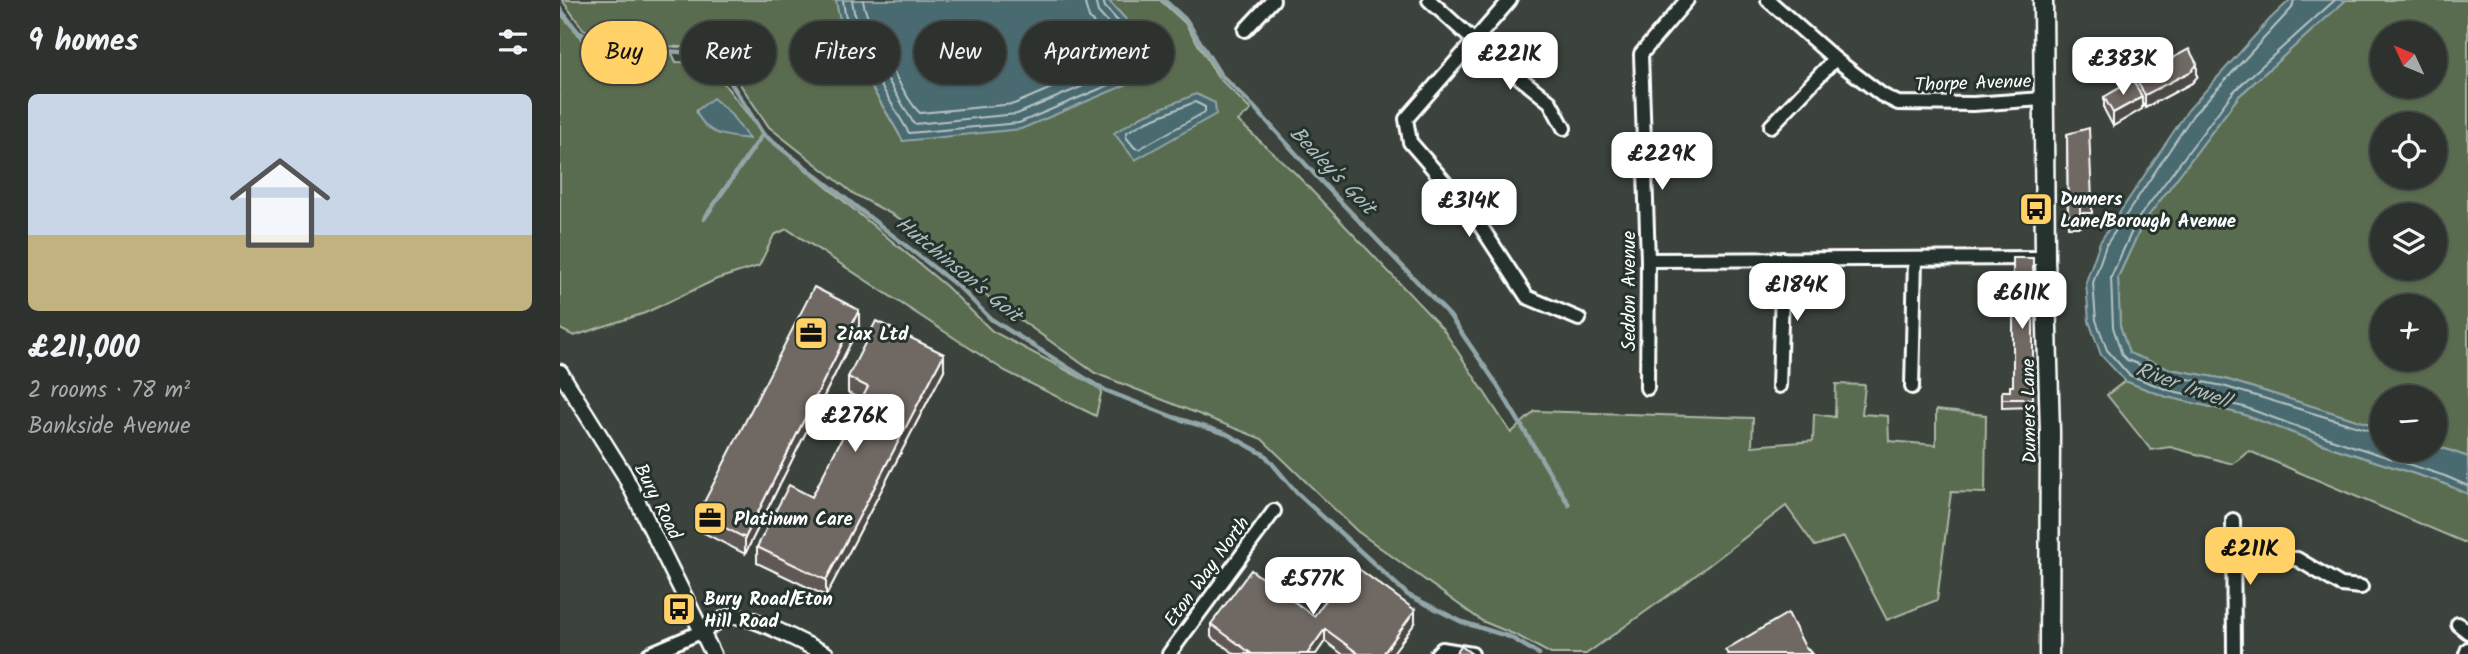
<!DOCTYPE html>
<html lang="en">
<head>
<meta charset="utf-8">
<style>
	body { margin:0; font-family:Kalam,sans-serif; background:#353a36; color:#f1f3f6; height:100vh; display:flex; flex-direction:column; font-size:26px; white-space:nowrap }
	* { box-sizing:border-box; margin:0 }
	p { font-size:23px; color:#a7aaaa }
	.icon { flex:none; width:38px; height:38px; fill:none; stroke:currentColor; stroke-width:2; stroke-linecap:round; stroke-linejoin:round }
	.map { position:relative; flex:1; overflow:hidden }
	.drawer { display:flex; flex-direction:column; background:#2d322e; width:560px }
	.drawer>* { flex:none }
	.hud { position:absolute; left:21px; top:21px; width:665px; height:63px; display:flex; gap:14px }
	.needle { width:46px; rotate:314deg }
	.tools { position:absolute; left:1810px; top:21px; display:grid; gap:14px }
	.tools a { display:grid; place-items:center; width:77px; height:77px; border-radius:50%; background:#2d322e; box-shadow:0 2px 5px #0004,0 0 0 2px #484d4a; font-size:35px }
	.price { position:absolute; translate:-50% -60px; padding:0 16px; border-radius:14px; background:#fff; color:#222; font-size:23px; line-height:46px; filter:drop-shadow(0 2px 4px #0008) }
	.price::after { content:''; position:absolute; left:50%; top:42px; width:21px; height:16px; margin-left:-10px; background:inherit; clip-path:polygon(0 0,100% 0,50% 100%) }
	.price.selected { background:#ffd166; color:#111 }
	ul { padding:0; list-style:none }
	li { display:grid; align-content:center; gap:14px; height:371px; padding:0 28px }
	li span { display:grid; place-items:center; height:217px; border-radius:10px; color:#555 }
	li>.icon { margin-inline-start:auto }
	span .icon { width:126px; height:126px; fill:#fffc; stroke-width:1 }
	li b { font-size:30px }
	h2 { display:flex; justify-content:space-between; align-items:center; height:84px; padding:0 28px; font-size:30px }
	.tag { padding:0 24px; border-radius:32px; background:#2d322e; box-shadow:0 2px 5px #0004,0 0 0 2px #484d4a; font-size:24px; line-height:63px }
	.tag.selected { background:#ffd166; color:#111 }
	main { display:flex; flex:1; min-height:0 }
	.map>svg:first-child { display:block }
</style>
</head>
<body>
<main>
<section class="drawer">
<h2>9 homes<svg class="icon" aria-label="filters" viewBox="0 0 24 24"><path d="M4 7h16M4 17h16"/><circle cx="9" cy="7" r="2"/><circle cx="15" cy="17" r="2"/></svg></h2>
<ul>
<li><span style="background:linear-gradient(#c9d6e8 65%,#c2b280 0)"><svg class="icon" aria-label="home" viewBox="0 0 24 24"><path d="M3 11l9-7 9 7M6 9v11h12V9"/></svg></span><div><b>£211,000</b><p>2 rooms · 78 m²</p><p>Bankside Avenue</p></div></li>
</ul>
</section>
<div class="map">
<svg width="1908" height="654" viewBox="0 0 1908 654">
	<rect width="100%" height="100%" fill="#3c433d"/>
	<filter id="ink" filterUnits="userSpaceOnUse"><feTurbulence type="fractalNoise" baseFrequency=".0143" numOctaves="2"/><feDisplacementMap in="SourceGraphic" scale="14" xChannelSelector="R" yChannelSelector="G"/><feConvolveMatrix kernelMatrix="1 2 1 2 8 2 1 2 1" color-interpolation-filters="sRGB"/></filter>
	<g filter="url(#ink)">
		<!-- green -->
		<g fill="#5a6c4f" stroke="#acb6a7" stroke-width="2" fill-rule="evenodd">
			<path d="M 2,0 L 276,0 C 283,48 320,99 343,141 L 581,36 L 548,0 L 600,0 L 625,23 L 658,77 L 691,110 L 678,121 L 735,173 L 883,329 L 951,433 L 975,411 L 1193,418 L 1192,446 L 1253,441 L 1254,414 L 1275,417 L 1276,384 L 1305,385 L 1302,414 L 1328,416 L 1329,441 L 1376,445 L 1376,410 L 1426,415 L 1425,493 L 1391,492 L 1377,600 L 1327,620 L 1284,537 L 1255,546 L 1226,506 L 1123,585 L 1026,654 L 991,654 L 958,636 L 922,621 L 797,531 L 702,439 L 535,373 L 399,276 L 348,223 L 294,194 L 209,127 L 161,56 L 147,49 L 49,42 L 23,29 Z"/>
			<path d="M 1786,0 L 1908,0 L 1908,457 L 1874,445 L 1874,397 L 1822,397 L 1822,428 L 1665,379 L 1610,369 L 1569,354 L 1560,326 L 1558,277 L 1583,223 L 1679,96 ZM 1822,33 L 1874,33 L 1874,86 L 1822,86 ZM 1822,124 L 1874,124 L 1874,177 L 1822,177 ZM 1822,215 L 1874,215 L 1874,268 L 1822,268 ZM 1822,306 L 1874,306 L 1874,359 L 1822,359 Z"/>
			<path d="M 0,13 L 23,40 L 51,57 L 111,51 L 116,62 L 148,63 L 203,134 L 386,286 L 432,331 L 542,389 L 536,416 L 445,371 L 227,229 L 214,235 L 199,266 L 157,279 L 85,313 L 14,336 L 0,329 Z"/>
			<path d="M 1565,381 L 1607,397 L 1682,414 L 1771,447 L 1883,483 L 1908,494 L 1908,544 L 1689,451 L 1673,464 L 1610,447 L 1591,450 L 1547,395 Z"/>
		</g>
		<!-- water -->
		<g fill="#496a6f" stroke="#92a6a9" stroke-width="2">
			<path d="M 276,0 L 548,0 L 581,36 L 581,60 L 575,81 L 461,129 L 343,141 C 320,98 282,48 276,0 Z"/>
			<path d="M 1730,0 L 1786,0 L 1679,96 L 1583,223 L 1558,277 L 1560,326 L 1569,353 L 1610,369 L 1665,379 L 1822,428 L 1822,450 L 1874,450 L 1874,445 L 1908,457 L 1908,494 L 1883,483 L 1771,447 L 1682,414 L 1607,397 L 1565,381 L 1541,355 L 1529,321 L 1526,282 L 1540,242 L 1628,110 L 1710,19 Z"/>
			<path d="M 636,94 L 655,103 L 656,114 L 575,160 L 554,133 L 582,116 Z"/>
			<path d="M 153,98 L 169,112 L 189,139 C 164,136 147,136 136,111 Z"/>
		</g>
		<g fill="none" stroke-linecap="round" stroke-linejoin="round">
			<!-- shore -->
			<g stroke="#b6c3c5" stroke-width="2">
				<path d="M 283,0 L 285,14 L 300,50 L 349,133 L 459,123 L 568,77 L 574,59 L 574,39 L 545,7 L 543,0"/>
				<path d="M 292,0 L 294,12 L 308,46 L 354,124 L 457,114 L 561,70 L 565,58 L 565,42 L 538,12 L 535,0"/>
				<path d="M 303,0 C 305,20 346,101 360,113 L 454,104 L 552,62 L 554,46 L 529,18 L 524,0"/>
				<path d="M 1734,0 L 1732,8 L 1633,115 L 1546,245 L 1533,283 L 1536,320 L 1547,350 L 1569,375 L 1608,390 L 1684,407 L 1774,440 L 1885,476 L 1908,486"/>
				<path d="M 1775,0 L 1674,91 L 1577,220 L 1551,277 L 1553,327 L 1562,355 L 1567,360 L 1608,375 L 1663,386 L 1822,434"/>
				<path d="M 635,102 L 645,107 L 645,112 L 579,149 L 575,148 L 566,137 L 567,132 L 585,122 Z"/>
			</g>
			<!-- stream -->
			<g stroke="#92a6a9" stroke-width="4.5">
				<path d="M 604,0 L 627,21 L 660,74 L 693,106 L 758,178 L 890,316 L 934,380 L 1009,505"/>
				<path d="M 0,9 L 18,32 L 48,47 L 135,53 L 156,59 L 203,134 L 400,288 L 431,319 L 542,389 L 613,417 L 667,434 L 705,455 L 737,493 L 848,595 L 902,622 L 950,637 L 979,654"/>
				<path d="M 144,219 L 203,134"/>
			</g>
			<!-- minor casing -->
			<g stroke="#fff" stroke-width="18">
				<g id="minor">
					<path d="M 869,0 L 914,41 L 990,102 L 1004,128"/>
					<path d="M 950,0 L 846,119 L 850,142 L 914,216 L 967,297 L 1019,319"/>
					<path d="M 1208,0 L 1275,59 L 1322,95 L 1338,103 L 1413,104 L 1483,99"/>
					<path d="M 685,30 L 713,0"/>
					<path d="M 1211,126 L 1275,59"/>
					<path d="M 1088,260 L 1485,258"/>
					<path d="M 1219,386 L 1223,259"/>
					<path d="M 1352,387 L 1355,259"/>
					<path d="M 1087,388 L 1088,260 L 1081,54 L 1127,0"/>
					<path d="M 1673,520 L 1674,654"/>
					<path d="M 1674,559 L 1737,559 L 1781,585 L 1801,587"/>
					<path d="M 1898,624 L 1908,632"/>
					<path d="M 89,654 L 143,631"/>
					<path d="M 609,654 L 714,511"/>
					<path d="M 877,654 L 882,649 L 912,654"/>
					<path d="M 1906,654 L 1908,649"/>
				</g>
			</g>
			<!-- tertiary casing -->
			<g stroke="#fff" stroke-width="19">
				<g id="tertiary">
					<path d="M 0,372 L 64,474 L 153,654"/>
					<path d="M 143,631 C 153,625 161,618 173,616 C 193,615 246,645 266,654"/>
				</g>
			</g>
			<!-- primary casing -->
			<g stroke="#fff" stroke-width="23">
				<path id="primary" d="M 1483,0 L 1485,258 L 1490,432 L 1489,654"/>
			</g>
			<!-- minor -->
			<use href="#minor" stroke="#26332d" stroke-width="12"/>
			<!-- tertiary -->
			<use href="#tertiary" stroke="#26332d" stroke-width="14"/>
			<!-- primary -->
			<use href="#primary" stroke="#26332d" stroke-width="18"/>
		</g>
		<!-- wall -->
		<g fill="#605955" stroke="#fff" stroke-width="2">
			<path d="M 1637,77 L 1632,83 L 1585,108 L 1582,103 L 1582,109 L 1553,126 L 1544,109 L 1544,97 L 1575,85 L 1575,78 Z"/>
			<path d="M 1507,134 L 1532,201 L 1532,213 L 1520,213 L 1520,227 L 1508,227 Z"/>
			<path d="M 1473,258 L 1473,407 L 1442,408 L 1442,391 L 1450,391 L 1453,386 Z"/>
			<path d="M 299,326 L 185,554 L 138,530 L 138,514 Z"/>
			<path d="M 384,370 L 266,596 L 197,563 L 197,547 L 252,497 L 302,400 L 288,393 L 288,377 Z"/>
			<path d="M 754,616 L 855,623 L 832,654 L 782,654 L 765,641 L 756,654 L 675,654 L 651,637 L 651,624 Z"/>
		</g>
		<!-- shaded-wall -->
		<g fill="#4e4845" stroke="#fff" stroke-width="2">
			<path d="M 1637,64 L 1637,77 L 1632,83 L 1585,108 L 1585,95 Z"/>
			<path d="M 1582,97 L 1582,109 L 1553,126 L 1553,113 Z"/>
			<path d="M 299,310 L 299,326 L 185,554 L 185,538 Z"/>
			<path d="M 384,354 L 384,370 L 266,596 L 266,580 Z"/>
			<path d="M 855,610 L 855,623 L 832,654 L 823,654 Z"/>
			<path d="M 765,629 L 765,641 L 756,654 L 747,654 Z"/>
		</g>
		<!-- building -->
		<g fill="#706763" stroke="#fff" stroke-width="2">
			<path d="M 1629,49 L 1637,64 L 1632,71 L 1585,95 L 1575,78 Z"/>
			<path d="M 1573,80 L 1582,97 L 1553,113 L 1544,97 Z"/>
			<path d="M 1529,128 L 1532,201 L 1520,201 L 1520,215 L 1508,215 L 1507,134 Z"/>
			<path d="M 1453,258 L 1473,258 L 1473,399 L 1442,399 L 1442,391 L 1450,391 L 1450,386 L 1453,386 Z"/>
			<path d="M 254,287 L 299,310 L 185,538 L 138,514 Z"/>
			<path d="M 316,321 L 384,354 L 266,580 L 197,547 L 229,485 L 252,497 L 308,387 L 288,377 Z"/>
			<path d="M 792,564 L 855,610 L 823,654 L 799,654 L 765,629 L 747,654 L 692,654 L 651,624 L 691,570 L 754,616 Z"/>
			<path d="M 1228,613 L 1244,645 L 1252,654 L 1168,654 L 1165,650 Z"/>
			<path d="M 901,646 L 912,654 L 895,654 Z"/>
		</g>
	</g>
	<!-- icons -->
	<defs>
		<g id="bus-square" transform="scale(1.75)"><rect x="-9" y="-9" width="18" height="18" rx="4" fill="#ffd166" stroke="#26332d"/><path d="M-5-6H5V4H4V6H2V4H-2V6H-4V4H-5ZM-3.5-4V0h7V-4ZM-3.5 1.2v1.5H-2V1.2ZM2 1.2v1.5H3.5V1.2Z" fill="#111"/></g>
		<g id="office-square" transform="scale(1.75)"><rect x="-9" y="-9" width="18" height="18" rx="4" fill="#ffd166" stroke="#26332d"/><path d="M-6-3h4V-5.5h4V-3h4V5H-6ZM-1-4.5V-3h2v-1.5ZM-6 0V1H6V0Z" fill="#111"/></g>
	</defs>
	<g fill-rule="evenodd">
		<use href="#bus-square" x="1476" y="209"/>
		<use href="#office-square" x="251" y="333"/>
		<use href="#office-square" x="150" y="518"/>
		<use href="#bus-square" x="119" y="609"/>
	</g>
	<g text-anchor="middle" stroke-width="6" stroke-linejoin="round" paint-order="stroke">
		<!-- street labels -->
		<g font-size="19" fill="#fff" stroke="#26332d">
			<text transform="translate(1413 82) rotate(-2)" y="7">Thorpe Avenue</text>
			<text transform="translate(1068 291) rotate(-90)" y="7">Seddon Avenue</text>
			<text transform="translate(1468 411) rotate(-91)" y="7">Dumers Lane</text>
			<text transform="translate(99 501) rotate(63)" y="7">Bury Road</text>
			<text transform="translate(646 571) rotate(-54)" y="7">Eton Way North</text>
		</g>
		<!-- poi labels -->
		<g font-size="19" font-weight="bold" fill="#fff" stroke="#26332d" text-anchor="start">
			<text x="1500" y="205">Dumers<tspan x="1500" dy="22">Lane/Borough Avenue</tspan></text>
			<text x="276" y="340">Ziax Ltd</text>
			<text x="174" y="525">Platinum Care</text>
			<text x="144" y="605">Bury Road/Eton<tspan x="144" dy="22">Hill Road</tspan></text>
		</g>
		<!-- water labels -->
		<g font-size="21" font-style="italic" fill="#adbcbe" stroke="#26332d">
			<text transform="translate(773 170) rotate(46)" y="7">Bealey's Goit</text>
			<text transform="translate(399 269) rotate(39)" y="7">Hutchinson's Goit</text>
			<text transform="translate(1623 385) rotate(20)" y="7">River Irwell</text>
		</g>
	</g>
</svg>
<div class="tools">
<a><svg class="needle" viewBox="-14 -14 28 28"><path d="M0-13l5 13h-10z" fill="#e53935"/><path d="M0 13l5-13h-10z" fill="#a7aaaa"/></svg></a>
<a><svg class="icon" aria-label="locate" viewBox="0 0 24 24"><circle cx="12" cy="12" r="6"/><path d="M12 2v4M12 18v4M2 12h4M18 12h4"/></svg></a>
<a><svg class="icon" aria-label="layers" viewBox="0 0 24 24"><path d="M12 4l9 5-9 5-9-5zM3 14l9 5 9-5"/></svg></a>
<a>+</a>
<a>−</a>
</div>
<b class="price" style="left:950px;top:92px">£221K</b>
<b class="price" style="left:1563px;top:97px">£383K</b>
<b class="price" style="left:1102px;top:192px">£229K</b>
<b class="price" style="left:909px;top:239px">£314K</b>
<b class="price" style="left:1237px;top:323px">£184K</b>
<b class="price" style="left:1462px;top:331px">£611K</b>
<b class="price" style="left:295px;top:454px">£276K</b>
<b class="price selected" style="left:1690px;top:587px">£211K</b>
<b class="price" style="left:753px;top:617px">£577K</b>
<div class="hud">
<a class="tag selected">Buy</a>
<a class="tag">Rent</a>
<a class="tag">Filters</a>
<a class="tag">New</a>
<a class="tag">Apartment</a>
</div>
</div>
</main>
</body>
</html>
